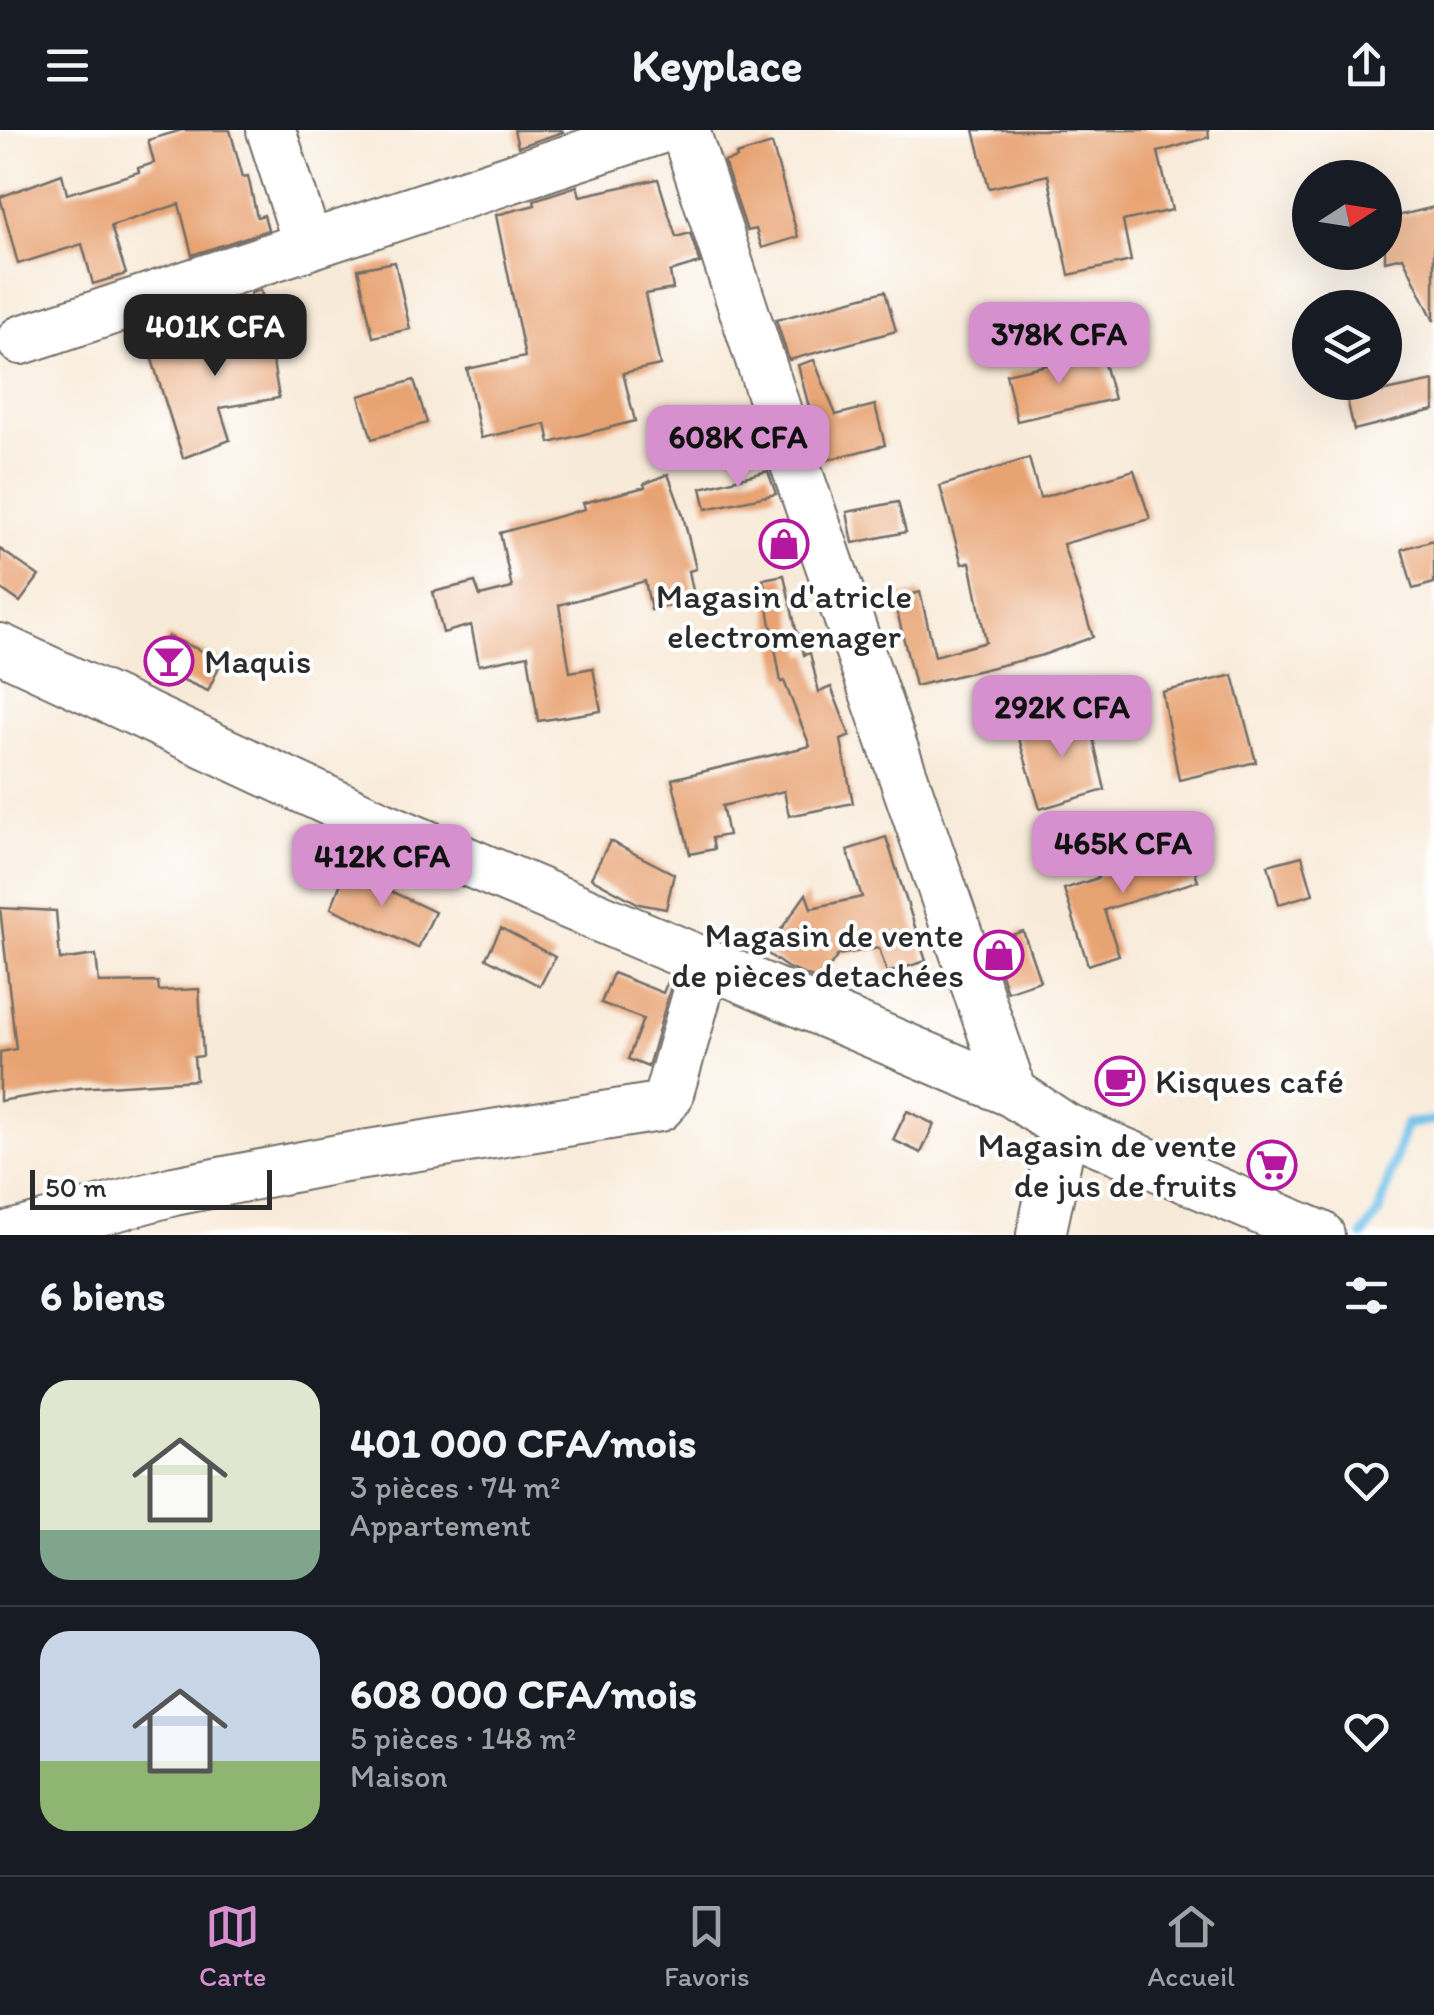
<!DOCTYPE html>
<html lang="fr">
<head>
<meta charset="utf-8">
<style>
	body { margin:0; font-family:Itim,sans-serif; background:#242831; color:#f1f3f6; height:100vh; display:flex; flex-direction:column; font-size:38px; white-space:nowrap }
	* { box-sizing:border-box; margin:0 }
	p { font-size:32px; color:#9ea1a6 }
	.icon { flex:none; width:55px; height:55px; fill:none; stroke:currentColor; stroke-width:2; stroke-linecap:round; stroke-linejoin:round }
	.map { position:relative; height:1105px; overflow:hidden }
	.details { display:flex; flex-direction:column; background:#171b24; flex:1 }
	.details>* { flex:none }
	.needle { width:65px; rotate:78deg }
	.tools { position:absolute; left:1292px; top:30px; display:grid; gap:20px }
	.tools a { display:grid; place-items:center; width:110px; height:110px; border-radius:50%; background:#171b24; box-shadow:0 10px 40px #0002; font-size:50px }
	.scale { position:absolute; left:30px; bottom:25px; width:242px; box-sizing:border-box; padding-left:10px; border:5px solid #2b2b2b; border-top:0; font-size:28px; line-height:35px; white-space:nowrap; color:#2b2b2b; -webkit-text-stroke:8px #fff; paint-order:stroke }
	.price { position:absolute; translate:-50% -85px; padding:0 22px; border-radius:20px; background:#d690ce; color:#111; font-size:32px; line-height:65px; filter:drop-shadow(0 2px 5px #0008) }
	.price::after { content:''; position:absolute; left:50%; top:60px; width:30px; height:22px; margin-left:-15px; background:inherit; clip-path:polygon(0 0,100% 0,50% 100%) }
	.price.active { background:#222; color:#fff }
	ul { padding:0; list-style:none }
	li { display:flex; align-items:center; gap:30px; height:250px; padding:0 40px }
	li+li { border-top:2px solid #363941 }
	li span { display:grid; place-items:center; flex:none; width:280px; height:200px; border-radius:30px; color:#555 }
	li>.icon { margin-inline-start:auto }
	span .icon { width:120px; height:120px; fill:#fffc; stroke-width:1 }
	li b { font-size:42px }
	h2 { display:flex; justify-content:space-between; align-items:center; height:120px; padding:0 40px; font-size:42px }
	header { display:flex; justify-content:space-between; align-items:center; height:130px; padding:0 40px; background:#171b24; font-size:45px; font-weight:800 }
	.dock { display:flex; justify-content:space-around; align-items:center; height:140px; border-top:2px solid #363941; background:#171b24; font-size:28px; color:#9ea1a6 }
	.dock a { display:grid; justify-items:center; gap:5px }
	.dock .active { color:#d690ce }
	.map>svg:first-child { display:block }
</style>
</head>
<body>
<header><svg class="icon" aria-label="menu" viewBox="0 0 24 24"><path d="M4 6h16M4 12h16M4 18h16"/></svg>Keyplace<svg class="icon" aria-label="share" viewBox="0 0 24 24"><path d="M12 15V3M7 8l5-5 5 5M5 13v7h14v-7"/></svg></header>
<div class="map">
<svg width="1434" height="1105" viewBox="0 0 1434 1105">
	<rect width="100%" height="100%" fill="#fff"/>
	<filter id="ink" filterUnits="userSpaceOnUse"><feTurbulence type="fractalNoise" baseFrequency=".01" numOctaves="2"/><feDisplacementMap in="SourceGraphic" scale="20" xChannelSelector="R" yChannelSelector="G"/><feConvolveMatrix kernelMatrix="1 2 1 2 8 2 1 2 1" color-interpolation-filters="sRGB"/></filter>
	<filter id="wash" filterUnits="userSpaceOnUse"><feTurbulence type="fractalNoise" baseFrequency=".0048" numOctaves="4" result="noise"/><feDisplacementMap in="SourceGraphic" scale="40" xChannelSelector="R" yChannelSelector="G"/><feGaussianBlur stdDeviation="2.25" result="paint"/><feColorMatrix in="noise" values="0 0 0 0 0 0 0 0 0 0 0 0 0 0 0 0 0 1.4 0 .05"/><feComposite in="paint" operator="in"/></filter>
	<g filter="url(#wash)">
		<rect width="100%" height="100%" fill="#f8ead8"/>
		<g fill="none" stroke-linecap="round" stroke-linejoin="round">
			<!-- stream -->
			<path stroke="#6bbfe8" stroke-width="10" d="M 1363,1105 L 1379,1082 L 1406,994 L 1434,991"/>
		</g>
		<g id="blocks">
			<!-- building -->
			<g fill="#e8a372">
				<path d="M 182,0 L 230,0 L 243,47 L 248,46 L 257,87 L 264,85 L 268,100 L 192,125 L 179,74 L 111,96 L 126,144 L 93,154 L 82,114 L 18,134 L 0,67 L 62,44 L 67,64 L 139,42 L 138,38 L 154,33 L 148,10 Z"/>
				<path d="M 514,0 L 562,0 L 563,2 L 518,17 Z"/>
				<path d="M 974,0 L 1208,0 L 1209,7 L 1158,22 L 1172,80 L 1123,91 L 1131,131 L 1069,145 L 1048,45 L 989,58 Z"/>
				<path d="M 772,14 L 798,107 L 762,118 L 756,99 L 747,101 L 724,32 L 737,28 L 736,25 Z"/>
				<path d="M 658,49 L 676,107 L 690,103 L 700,133 L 670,142 L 673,159 L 645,164 L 660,235 L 623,243 L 635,291 L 550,313 L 546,294 L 481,308 L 467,239 L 525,227 L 496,85 L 535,75 L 534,70 L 577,56 L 580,66 Z"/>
				<path d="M 1434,77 L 1434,191 L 1403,127 L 1385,131 L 1385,89 Z"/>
				<path d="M 395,132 L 410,199 L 373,207 L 358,139 Z"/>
				<path d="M 261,160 L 279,268 L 220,278 L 230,310 L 183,328 L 149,220 L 186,208 L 187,211 L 246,202 L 251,163 Z"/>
				<path d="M 885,161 L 896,201 L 789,230 L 776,190 Z"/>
				<path d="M 1101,223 L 1114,269 L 1017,291 L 1006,244 Z"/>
				<path d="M 814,230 L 836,285 L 875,275 L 885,315 L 823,331 L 798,235 Z"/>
				<path d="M 414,250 L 427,293 L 372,309 L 359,266 Z"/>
				<path d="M 1434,251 L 1434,280 L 1354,300 L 1347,269 Z"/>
				<path d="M 1029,328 L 1040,368 L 1134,340 L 1150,389 L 1063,414 L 1093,507 L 1043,525 L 915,556 L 894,469 L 920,462 L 935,526 L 986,512 L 970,432 L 962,434 L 940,356 Z"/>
				<path d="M 768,341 L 776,364 L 706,379 L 701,358 Z"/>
				<path d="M 668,344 L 683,385 L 696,439 L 689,441 L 695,471 L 651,480 L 645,451 L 559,475 L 570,542 L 593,538 L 601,581 L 538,591 L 528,525 L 479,535 L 471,495 L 443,503 L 433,462 L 475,452 L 480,466 L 512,458 L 500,403 L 585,379 L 583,373 L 645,357 L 644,354 Z"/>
				<path d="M 898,372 L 906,402 L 853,413 L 847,382 Z"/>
				<path d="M 1434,410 L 1434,453 L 1413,459 L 1402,419 Z"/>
				<path d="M 0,419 L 39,446 L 20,472 L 0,458 Z"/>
				<path d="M 784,445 L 797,504 L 800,504 L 804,525 L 810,523 L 819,562 L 831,557 L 850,606 L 841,610 L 853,673 L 789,686 L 784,661 L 722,676 L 728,705 L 712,708 L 714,719 L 690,724 L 672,649 L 810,616 L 784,551 L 781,552 L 763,449 Z"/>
				<path d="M 168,506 L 222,530 L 208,561 L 154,537 Z"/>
				<path d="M 1233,545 L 1256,632 L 1179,650 L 1162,562 Z"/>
				<path d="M 1087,582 L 1105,660 L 1040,679 L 1016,599 Z"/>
				<path d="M 886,707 L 926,831 L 887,843 L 879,818 L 838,825 L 820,851 L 788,838 L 765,822 L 806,764 L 811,778 L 862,767 L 847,720 Z"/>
				<path d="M 610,711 L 674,744 L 666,779 L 639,774 L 591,748 Z"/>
				<path d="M 1188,716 L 1198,751 L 1104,780 L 1119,825 L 1088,835 L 1064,759 L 1098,748 L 1097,744 Z"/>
				<path d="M 1302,726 L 1313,764 L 1279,774 L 1268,735 Z"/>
				<path d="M 346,740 L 435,782 L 418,818 L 331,778 Z"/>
				<path d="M 0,778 L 56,781 L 60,830 L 96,825 L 99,853 L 158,852 L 159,861 L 199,859 L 203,926 L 194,927 L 196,950 L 78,958 L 0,971 L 0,922 L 16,919 Z"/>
				<path d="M 501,798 L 555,827 L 540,856 L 486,828 Z"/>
				<path d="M 1023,801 L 1040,851 L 1007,862 L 990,812 Z"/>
				<path d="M 613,843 L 663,863 L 668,851 L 672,853 L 648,937 L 628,929 L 643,889 L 601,873 Z"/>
				<path d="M 907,981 L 934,994 L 921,1023 L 893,1010 Z"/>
			</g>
		</g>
	</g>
	<g filter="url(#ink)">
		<use href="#blocks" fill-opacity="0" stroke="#736e68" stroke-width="2.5"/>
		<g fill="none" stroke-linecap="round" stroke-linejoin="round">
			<!-- minor casing -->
			<g stroke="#736e68" stroke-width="52">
				<g id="minor">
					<path d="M 271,0 L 308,115"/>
					<path d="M 685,0 L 780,291 L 1013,963"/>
					<path d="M 21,210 L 658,0"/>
					<path d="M 0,518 L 376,693 L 1013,963 L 1064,997 L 1320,1105"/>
					<path d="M 10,1105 L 174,1061 L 338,1029 L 659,977 L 668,967 L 706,833"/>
					<path d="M 1041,1105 L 1064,997"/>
				</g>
			</g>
			<!-- minor -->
			<use href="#minor" stroke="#fff" stroke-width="48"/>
		</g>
	</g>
	<!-- icons -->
	<defs>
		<g id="shop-ring" transform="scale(2.5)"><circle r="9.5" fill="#fff" stroke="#b5179e" stroke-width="1.5"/><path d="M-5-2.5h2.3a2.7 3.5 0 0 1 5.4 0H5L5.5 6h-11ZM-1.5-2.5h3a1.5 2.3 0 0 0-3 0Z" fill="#b5179e"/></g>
		<g id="bar-ring" transform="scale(2.5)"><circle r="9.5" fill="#fff" stroke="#b5179e" stroke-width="1.5"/><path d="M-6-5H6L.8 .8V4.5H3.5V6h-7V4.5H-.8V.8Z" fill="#b5179e"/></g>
		<g id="cafe-ring" transform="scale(2.5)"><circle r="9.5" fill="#fff" stroke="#b5179e" stroke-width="1.5"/><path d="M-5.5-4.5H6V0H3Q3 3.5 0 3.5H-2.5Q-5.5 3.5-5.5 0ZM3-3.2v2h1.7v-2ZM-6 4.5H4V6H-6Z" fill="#b5179e"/></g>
		<g id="supermarket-ring" transform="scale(2.5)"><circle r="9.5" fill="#fff" stroke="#b5179e" stroke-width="1.5"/><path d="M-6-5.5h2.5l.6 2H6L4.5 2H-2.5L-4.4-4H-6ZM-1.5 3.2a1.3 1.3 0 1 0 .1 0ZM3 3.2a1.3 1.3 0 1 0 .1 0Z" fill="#b5179e"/></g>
	</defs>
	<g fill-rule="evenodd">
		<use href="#shop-ring" x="784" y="414"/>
		<use href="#bar-ring" x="169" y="531"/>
		<use href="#shop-ring" x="999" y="825"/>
		<use href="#cafe-ring" x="1120" y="951"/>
		<use href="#supermarket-ring" x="1272" y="1035"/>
	</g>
	<g text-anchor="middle" stroke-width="8" stroke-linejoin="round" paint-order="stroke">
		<!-- poi labels -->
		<g font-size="35" fill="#2b2b2b" stroke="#fff" text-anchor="start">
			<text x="784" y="478" text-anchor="middle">Magasin d'atricle<tspan x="784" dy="40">electromenager</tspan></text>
			<text x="204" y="543">Maquis</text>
			<text x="964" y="817" text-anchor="end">Magasin de vente<tspan x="964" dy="40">de pièces detachées</tspan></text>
			<text x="1155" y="963">Kisques café</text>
			<text x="1237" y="1027" text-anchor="end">Magasin de vente<tspan x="1237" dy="40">de jus de fruits</tspan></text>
		</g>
	</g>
</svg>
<div class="tools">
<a><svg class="needle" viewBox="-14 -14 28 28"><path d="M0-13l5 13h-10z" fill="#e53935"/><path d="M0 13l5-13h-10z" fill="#9ea1a6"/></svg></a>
<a><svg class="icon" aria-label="layers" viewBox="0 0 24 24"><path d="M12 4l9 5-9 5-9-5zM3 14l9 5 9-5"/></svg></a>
</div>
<div class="scale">50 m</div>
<b class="price active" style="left:215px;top:249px">401K CFA</b>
<b class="price" style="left:1059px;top:257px">378K CFA</b>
<b class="price" style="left:738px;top:360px">608K CFA</b>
<b class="price" style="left:1062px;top:630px">292K CFA</b>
<b class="price" style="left:1123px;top:766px">465K CFA</b>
<b class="price" style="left:382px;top:779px">412K CFA</b>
</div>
<section class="details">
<h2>6 biens<svg class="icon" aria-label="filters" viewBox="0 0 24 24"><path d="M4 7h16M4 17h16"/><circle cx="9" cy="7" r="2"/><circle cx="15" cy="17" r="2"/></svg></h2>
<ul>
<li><span style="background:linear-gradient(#dfe7d0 75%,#7fa58c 0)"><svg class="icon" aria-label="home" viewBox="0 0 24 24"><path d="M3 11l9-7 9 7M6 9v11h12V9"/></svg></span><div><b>401 000 CFA/mois</b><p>3 pièces · 74 m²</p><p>Appartement</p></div><svg class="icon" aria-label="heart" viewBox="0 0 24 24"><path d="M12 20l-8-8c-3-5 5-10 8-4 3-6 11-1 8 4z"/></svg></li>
<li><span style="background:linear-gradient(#c9d6e8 65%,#8fb573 0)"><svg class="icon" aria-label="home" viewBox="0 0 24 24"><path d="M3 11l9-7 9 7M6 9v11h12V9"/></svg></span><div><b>608 000 CFA/mois</b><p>5 pièces · 148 m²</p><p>Maison</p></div><svg class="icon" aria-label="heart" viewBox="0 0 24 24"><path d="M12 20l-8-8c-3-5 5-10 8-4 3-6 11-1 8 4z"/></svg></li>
</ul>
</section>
<nav class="dock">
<a class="active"><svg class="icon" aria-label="map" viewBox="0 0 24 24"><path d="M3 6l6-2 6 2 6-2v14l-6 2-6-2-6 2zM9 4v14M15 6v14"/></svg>Carte</a>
<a><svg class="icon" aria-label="saved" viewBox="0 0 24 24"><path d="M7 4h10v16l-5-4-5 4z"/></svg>Favoris</a>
<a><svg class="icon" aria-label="home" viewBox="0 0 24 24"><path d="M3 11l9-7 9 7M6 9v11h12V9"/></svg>Accueil</a>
</nav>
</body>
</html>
